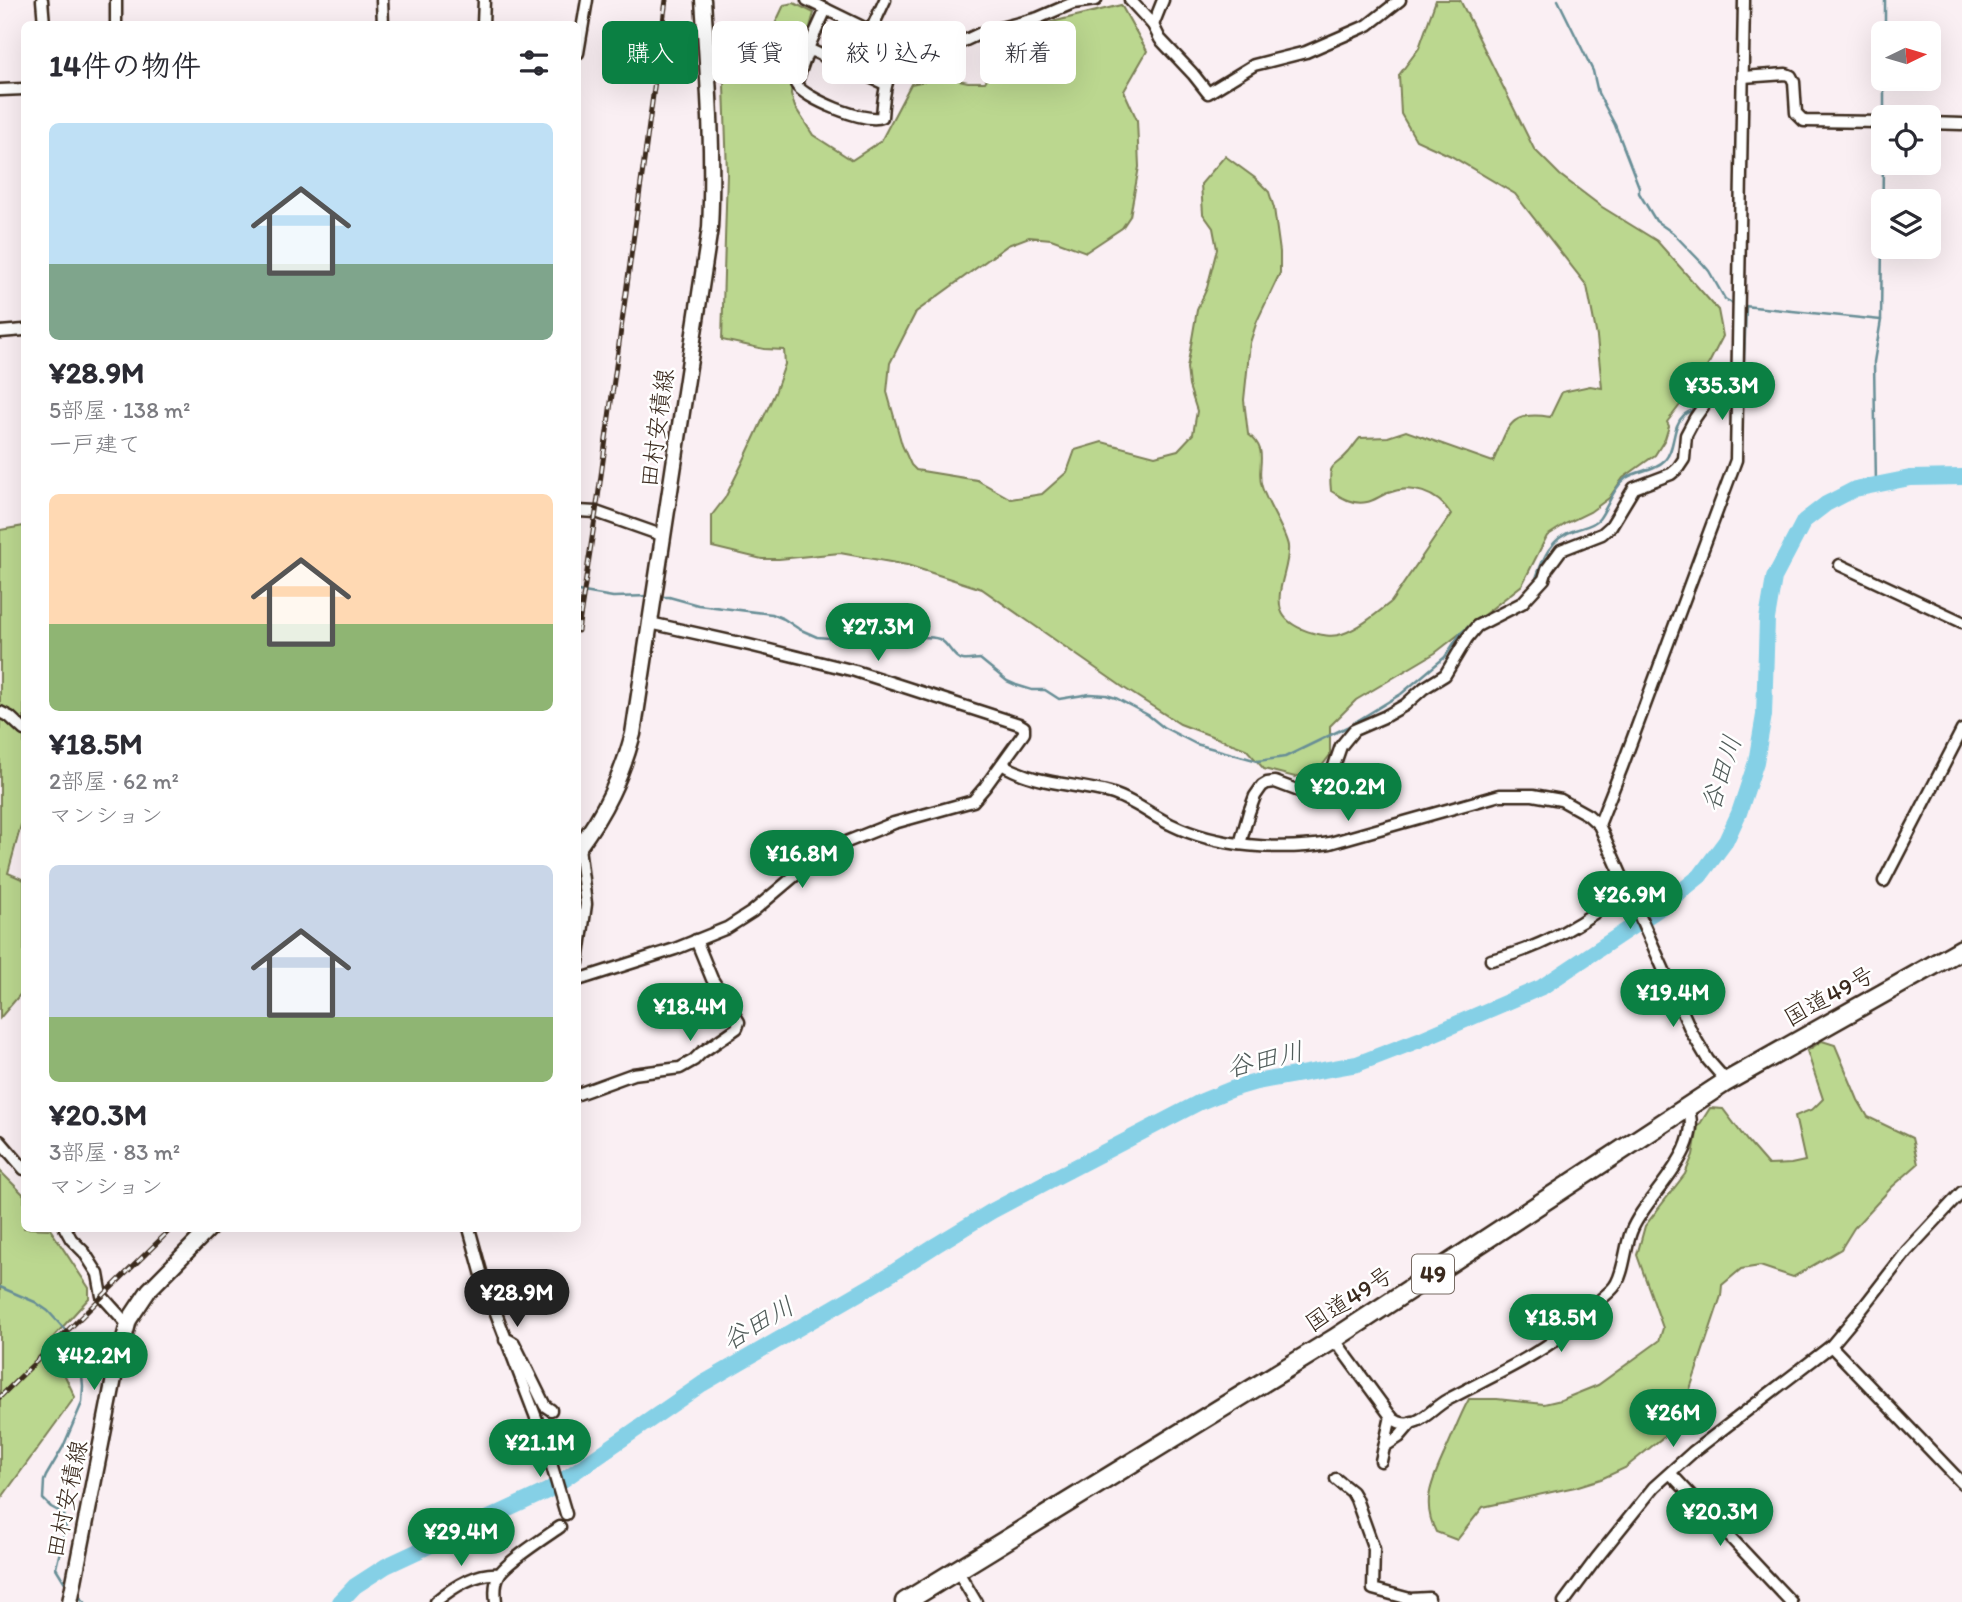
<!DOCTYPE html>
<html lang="ja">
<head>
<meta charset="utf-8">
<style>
	body { margin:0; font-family:Itim,"Klee One",sans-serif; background:#f2f2f3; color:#2b2b33; height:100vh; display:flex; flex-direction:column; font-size:26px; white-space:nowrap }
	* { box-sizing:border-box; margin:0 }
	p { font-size:23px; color:#7c7c81 }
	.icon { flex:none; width:38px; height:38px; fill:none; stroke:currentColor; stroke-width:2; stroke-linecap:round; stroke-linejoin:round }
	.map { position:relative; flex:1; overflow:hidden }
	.sheet { position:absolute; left:21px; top:21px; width:560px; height:1211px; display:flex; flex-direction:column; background:#fff; border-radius:10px; box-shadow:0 7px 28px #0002 }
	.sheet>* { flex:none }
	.guide { position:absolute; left:602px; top:21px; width:665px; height:63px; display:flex; gap:14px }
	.needle { width:46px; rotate:85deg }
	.buttons { position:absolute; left:1871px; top:21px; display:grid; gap:14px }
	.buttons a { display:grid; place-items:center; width:70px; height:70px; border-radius:10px; background:#fff; box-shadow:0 7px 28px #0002; font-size:35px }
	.price { position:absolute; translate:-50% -60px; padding:0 16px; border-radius:24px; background:#0b8043; color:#fff; font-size:23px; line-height:46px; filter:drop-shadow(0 2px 4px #0008) }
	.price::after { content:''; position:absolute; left:50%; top:42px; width:21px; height:16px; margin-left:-10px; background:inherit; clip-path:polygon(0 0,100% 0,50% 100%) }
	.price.selected { background:#222; color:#fff }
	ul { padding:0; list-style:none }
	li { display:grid; align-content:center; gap:14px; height:371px; padding:0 28px }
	li span { display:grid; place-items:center; height:217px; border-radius:10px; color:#555 }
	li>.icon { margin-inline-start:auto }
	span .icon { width:126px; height:126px; fill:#fffc; stroke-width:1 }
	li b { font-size:30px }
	h2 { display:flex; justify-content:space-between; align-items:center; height:84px; padding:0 28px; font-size:30px }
	.tag { padding:0 24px; border-radius:10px; background:#fff; box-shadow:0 7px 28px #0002; font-size:24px; line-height:63px }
	.tag.selected { background:#0b8043; color:#fff }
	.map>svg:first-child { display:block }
</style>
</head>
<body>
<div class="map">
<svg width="1962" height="1602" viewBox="0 0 1962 1602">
	<rect width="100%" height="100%" fill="#faeff3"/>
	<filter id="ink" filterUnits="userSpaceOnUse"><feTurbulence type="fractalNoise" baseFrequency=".0143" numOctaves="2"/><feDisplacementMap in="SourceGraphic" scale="14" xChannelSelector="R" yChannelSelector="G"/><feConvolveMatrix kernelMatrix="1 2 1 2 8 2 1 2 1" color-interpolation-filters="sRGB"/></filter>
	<g filter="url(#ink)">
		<!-- green -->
		<g fill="#bbd78f" stroke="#7b8056" stroke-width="2">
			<path d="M 1436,0 L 1460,0 L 1534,149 L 1560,175 L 1602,207 L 1657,241 L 1718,310 L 1723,336 L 1703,375 L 1667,422 L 1669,426 L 1665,439 L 1655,455 L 1623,478 L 1609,498 L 1590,512 L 1567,523 L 1547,536 L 1522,585 L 1435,653 L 1356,700 L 1330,726 L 1330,755 L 1319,770 L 1295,777 L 1264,769 L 1246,749 L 1180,724 L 1124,688 L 982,589 L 907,565 L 840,553 L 779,559 L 762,559 L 712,547 L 712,515 L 725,498 L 742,464 L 775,393 L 785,364 L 784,350 L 764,349 L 722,340 L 727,173 L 723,55 L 760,56 L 784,5 L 794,3 L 814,13 L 803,52 L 792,75 L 791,94 L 795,107 L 813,135 L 852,160 L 881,141 L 911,84 L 945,77 L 968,82 L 985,82 L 1012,37 L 1052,22 L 1121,5 L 1147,51 L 1124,91 L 1137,120 L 1139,167 L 1130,216 L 1122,228 L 1086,252 L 1051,239 L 1029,237 L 1008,245 L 916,312 L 890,363 L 887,392 L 902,445 L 911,465 L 916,470 L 977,480 L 1011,499 L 1042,494 L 1067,472 L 1075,450 L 1102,442 L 1155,456 L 1178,450 L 1193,434 L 1197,411 L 1189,386 L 1187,368 L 1197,310 L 1207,288 L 1217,249 L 1213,228 L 1203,214 L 1201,184 L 1225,156 L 1255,178 L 1269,192 L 1274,208 L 1280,252 L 1280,273 L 1257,321 L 1250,343 L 1244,400 L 1248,434 C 1271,451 1255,466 1262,487 C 1267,504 1286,532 1288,546 C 1290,567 1275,589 1281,610 C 1287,629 1326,640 1342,634 C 1360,628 1376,614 1391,602 L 1451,514 C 1437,492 1411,484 1388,493 C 1381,495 1374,501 1367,502 C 1353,505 1342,498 1331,491 C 1328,459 1333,471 1349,452 C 1353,447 1356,442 1360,438 L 1388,437 L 1406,431 L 1493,462 C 1508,428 1508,410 1550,417 L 1562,392 L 1590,386 L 1602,388 L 1597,337 L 1587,286 L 1515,194 L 1451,156 L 1416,140 L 1401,114 L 1399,75 L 1419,48 Z"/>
			<path d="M 24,526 L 24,814 L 8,873 L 24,880 L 24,990 L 0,1018 L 0,530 Z"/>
			<path d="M 1822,1041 L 1835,1045 L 1858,1100 L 1868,1117 L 1912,1138 L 1918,1164 L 1892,1187 L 1854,1228 L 1841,1249 L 1793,1277 L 1760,1266 L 1741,1269 L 1722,1285 L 1721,1296 L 1685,1404 L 1667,1434 L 1625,1468 L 1601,1479 L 1575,1487 L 1483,1507 L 1457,1540 L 1436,1532 C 1421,1503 1432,1481 1444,1454 C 1453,1435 1459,1417 1469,1399 L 1497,1399 L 1544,1404 L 1561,1400 L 1598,1385 L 1659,1341 L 1663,1328 L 1637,1255 L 1645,1226 L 1685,1174 L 1693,1155 L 1698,1127 L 1710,1108 L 1723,1109 L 1748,1142 L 1768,1165 L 1791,1164 L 1805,1161 L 1795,1116 L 1813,1109 L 1823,1099 L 1807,1051 Z"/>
			<path d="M 0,1171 L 24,1195 L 24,1228 L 50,1229 L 89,1288 L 89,1298 L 49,1342 L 75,1397 L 0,1500 Z"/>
		</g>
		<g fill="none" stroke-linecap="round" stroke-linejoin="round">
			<!-- stream -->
			<g stroke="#678e96" stroke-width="2.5">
				<path d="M 1558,0 L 1593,71 L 1598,93 L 1615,125 L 1639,187 L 1639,193 L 1656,221 L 1673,233 L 1703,264 L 1709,271 L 1725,299 L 1735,305"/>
				<path d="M 1885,33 L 1885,0"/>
				<path d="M 1884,117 L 1884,79"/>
				<path d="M 1744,306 L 1881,320"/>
				<path d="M 1739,363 L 1744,360 L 1746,306"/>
				<path d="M 1716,387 L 1725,373 L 1733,365"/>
				<path d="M 1876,485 L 1874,362 L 1881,320 L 1883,163"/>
				<path d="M 1534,584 C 1542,561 1549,538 1575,530 C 1583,527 1593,526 1599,519 C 1608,507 1613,488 1626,478 C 1638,470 1654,471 1665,460 C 1676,448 1671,427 1684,415 C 1687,412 1694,410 1698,407"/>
				<path d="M 578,591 L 613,597 L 650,596"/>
				<path d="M 660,597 L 669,597 L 698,605 L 772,614 L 784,619 L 799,629 L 817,637 L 842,639 L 847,637 L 852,630 C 880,619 882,634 905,637 C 917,638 928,635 939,639 C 949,643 953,659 963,660 C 969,661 975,659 980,659 L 1007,681 L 1016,685 L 1032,690 L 1045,690 L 1059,699 L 1090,694 L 1106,695 L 1116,698 L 1148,715 L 1163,727 L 1196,744 L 1258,761 L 1285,757 L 1347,727 L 1401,694 L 1445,657 L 1460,634 L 1477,619 L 1508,605"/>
				<path d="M 0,1287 L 35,1302 L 48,1311 L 67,1332 L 80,1356 L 83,1386 L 82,1403 L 63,1447 L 46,1476 L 44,1481 L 43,1499 L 51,1507 L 64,1514 L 66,1525 L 56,1568 L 67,1586"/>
				<path d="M 77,1595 L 85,1602"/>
			</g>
			<!-- river -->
			<path stroke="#85d0e6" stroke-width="16" d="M 340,1602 L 355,1586 L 386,1566 L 547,1491 L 702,1384 L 878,1282 L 936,1245 L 992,1211 L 1058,1176 L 1200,1102 L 1232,1089 L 1256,1082 L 1357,1064 L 1419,1040 L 1542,987 L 1660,908 L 1700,876 L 1726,841 L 1739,813 L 1756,762 L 1764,715 L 1767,619 L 1774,578 L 1804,521 L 1826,504 L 1855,489 L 1910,478 L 1962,477"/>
			<!-- street casing -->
			<g stroke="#3b2a1e" stroke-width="15">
				<g id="street">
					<path d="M 42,0 L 44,24"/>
					<path d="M 116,0 L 116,24"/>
					<path d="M 382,0 L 383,24"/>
					<path d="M 807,0 L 889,40 L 919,50 L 929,51 L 951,47 L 981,33 L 1038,18 L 1073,3 L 1096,0"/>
					<path d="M 1130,0 L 1153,25 L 1160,39 L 1193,74 L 1208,93 L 1254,65 L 1306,52 L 1359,29 L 1368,25 L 1400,0"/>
					<path d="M 826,9 L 810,44 L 796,84 C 803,98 866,124 882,117 C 884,85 888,73 904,45"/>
					<path d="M 483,24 L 484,0"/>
					<path d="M 1153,25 L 1163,0"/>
					<path d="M 871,30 L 885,0"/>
					<path d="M 808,49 L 885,84"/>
					<path d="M 578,53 L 587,0"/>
					<path d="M 1743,77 L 1786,74 L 1791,76 L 1794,82 L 1796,113 L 1804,121 L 1883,122"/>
					<path d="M 0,90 L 24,89"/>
					<path d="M 1928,123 L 1962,124"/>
					<path d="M 0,332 L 24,330"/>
					<path d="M 578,511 L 596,512 L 664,536"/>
					<path d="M 1840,565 L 1962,622"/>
					<path d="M 0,712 L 10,717 L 24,730"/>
					<path d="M 1002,764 C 1035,785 1074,783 1110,793 C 1132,799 1152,816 1172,825 C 1217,847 1281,851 1330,843 L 1500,795 L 1533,795 L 1561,800 L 1588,815 L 1599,825 L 1692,1033 L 1708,1060 L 1722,1076 L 1724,1083"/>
					<path d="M 1599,825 L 1622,767 L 1736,460 L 1744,0"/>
					<path d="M 1240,844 L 1249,812 L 1255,796 L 1262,786 L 1267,783 L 1275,782 L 1299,791 L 1324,782 L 1332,772 L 1341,746 L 1354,730 L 1384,717 L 1405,705 L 1424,688 L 1445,675 L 1467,638 L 1477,626 L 1522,603 L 1544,579 L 1547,569 L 1561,550 L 1602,534 L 1611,526 L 1634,488 L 1671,474 L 1678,468 L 1684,459 L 1686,435 L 1695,418 L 1709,398 L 1738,374"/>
					<path d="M 1884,881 L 1962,730"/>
					<path d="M 1491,960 C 1540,949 1590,921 1627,887"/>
					<path d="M 578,963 L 586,904 L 579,847"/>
					<path d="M 578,980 L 675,949 L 727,928 L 752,912 L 817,857 L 839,845 L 894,823 L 973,801 L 985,787 L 1024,733 L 1024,727 L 1019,724 L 855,671 L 749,645 L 650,623"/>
					<path d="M 578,1094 L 633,1074 L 680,1068 L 694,1060 L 701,1053 L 737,1028 L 739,1022 L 712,979 L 696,940"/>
					<path d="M 0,1141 L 24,1169"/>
					<path d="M 65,1228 L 71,1239 L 84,1252 L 98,1274 L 102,1296 L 128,1325"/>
					<path d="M 469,1228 L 483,1279 L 543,1436 L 566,1514"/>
					<path d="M 1334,1339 L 1392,1418 C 1399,1424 1408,1425 1417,1421 C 1428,1416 1436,1406 1447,1400 C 1486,1379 1528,1361 1563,1334 C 1576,1325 1586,1312 1598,1302 C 1603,1297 1609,1293 1614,1287 C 1624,1275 1625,1248 1631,1232 C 1645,1195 1707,1150 1687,1106"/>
					<path d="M 505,1340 L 509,1340 L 514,1343 L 545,1406 L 551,1410"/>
					<path d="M 1831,1346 L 1962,1483"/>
					<path d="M 1385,1446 L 1399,1437 L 1412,1422"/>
					<path d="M 1381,1461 L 1391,1416"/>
					<path d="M 1671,1474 L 1791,1602"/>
					<path d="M 1336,1479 L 1352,1492 L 1356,1499 L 1374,1549 L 1373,1589 L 1410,1599 L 1429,1598"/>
					<path d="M 957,1570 L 976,1602"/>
					<path d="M 435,1602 C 452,1588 477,1572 499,1574"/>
					<path d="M 496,1602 C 495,1594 495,1582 499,1575 C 505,1563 547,1536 560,1527"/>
					<path d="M 1564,1602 L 1596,1559 L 1654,1487 L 1693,1452 L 1831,1346 L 1862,1309 L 1907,1251 L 1962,1192"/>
				</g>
			</g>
			<!-- secondary casing -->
			<g stroke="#3b2a1e" stroke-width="19">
				<g id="secondary">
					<path d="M 578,848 C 605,812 621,778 633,734 L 710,228 C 714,152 708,76 703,0"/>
					<path d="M 70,1602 L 115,1373 L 129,1320 L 149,1290 L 210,1228"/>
				</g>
			</g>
			<!-- highway casing -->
			<g stroke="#3b2a1e" stroke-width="23">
				<path id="highway" d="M 905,1602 L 1334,1339 L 1724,1083 L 1962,949"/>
			</g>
			<!-- street -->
			<use href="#street" stroke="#fff" stroke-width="10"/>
			<!-- secondary -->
			<use href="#secondary" stroke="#fff" stroke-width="14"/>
			<!-- highway -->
			<use href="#highway" stroke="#fff" stroke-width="18"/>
			<!-- rail casing -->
			<g stroke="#3b2a1e" stroke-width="5">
				<g id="rail">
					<path d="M 578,631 L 596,512 L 666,0"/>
					<path d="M 0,1397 L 172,1228"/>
				</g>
			</g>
			<!-- rail -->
			<use href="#rail" stroke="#fff" stroke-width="2.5" stroke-dasharray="8" stroke-linecap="butt"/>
		</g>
	</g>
	<g text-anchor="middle" stroke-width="5" stroke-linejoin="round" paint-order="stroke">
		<!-- shield labels -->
		<rect fill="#fff" stroke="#766a62" stroke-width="2" x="1412" y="1254.5" width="42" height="39" rx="5"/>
		<g font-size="23" font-weight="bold" fill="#3b2a1e">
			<text x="1433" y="1282">49</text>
		</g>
		<!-- street labels -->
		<g font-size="24" fill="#3b2a1e" stroke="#fff">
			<text transform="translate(657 428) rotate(-82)" y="8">田村安積線</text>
			<text transform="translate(1829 996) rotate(-29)" y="8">国道49号</text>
			<text transform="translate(1349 1299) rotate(-33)" y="8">国道49号</text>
			<text transform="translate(67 1499) rotate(-78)" y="8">田村安積線</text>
		</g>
		<!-- water labels -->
		<g font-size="26" font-style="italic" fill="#515c5a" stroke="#fff">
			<text transform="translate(1721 773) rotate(-72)" y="9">谷田川</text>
			<text transform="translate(1265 1059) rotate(-13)" y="9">谷田川</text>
			<text transform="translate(758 1323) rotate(-30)" y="9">谷田川</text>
		</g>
	</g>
</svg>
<div class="buttons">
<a><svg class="needle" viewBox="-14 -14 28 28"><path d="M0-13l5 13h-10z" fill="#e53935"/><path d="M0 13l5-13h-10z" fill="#7c7c81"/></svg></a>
<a><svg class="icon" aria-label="locate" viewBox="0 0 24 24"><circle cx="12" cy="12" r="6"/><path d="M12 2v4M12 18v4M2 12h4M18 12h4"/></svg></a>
<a><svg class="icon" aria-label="layers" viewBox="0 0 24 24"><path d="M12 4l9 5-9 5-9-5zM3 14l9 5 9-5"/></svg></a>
</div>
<b class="price" style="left:1722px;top:422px">¥35.3M</b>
<b class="price" style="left:878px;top:663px">¥27.3M</b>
<b class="price" style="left:1348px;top:823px">¥20.2M</b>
<b class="price" style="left:802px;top:890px">¥16.8M</b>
<b class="price" style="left:1630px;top:931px">¥26.9M</b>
<b class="price" style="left:1673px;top:1029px">¥19.4M</b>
<b class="price" style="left:690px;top:1043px">¥18.4M</b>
<b class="price selected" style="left:517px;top:1329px">¥28.9M</b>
<b class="price" style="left:1561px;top:1354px">¥18.5M</b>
<b class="price" style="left:94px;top:1392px">¥42.2M</b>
<b class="price" style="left:1673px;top:1449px">¥26M</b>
<b class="price" style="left:540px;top:1479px">¥21.1M</b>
<b class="price" style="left:1720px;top:1548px">¥20.3M</b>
<b class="price" style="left:461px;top:1568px">¥29.4M</b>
<div class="guide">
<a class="tag selected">購入</a>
<a class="tag">賃貸</a>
<a class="tag">絞り込み</a>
<a class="tag">新着</a>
</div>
<section class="sheet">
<h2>14件の物件<svg class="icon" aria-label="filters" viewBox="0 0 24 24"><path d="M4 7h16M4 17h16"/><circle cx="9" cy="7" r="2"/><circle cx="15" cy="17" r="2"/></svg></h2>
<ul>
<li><span style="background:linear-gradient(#bfe0f5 65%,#7fa58c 0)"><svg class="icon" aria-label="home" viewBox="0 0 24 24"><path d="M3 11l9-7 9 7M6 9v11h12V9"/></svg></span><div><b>¥28.9M</b><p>5部屋 · 138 m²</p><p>一戸建て</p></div></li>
<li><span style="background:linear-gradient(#ffd9b3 60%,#8fb573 0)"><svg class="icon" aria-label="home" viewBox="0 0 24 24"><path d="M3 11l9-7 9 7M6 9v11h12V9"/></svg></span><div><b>¥18.5M</b><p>2部屋 · 62 m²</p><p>マンション</p></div></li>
<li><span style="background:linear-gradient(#c9d6e8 70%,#8fb573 0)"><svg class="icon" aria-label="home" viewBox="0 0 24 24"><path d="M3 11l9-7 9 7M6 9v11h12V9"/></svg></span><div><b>¥20.3M</b><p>3部屋 · 83 m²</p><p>マンション</p></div></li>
</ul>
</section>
</div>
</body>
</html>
